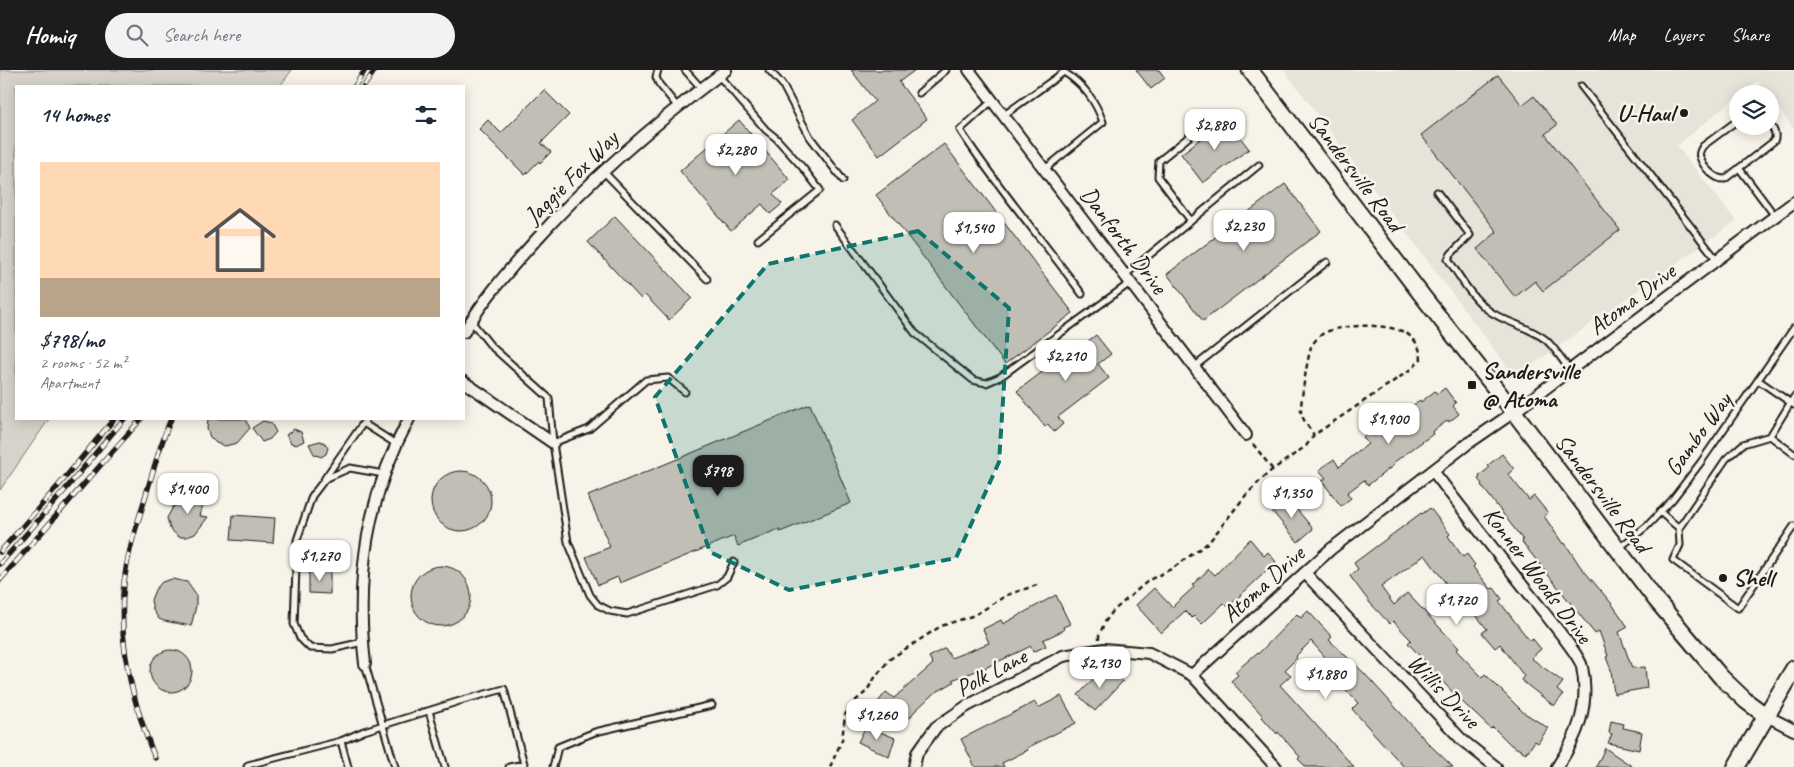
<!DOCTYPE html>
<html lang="en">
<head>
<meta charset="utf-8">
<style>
	body { margin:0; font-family:Caveat,sans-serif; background:#f2f2f3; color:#1f2937; height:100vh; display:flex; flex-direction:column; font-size:19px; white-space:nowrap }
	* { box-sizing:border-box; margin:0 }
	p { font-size:16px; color:#747a83 }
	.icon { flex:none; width:28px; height:28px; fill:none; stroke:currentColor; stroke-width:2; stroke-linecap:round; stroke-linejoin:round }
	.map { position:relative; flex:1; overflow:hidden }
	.panel { position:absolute; left:15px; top:15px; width:450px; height:335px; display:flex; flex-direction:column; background:#fff; border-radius:0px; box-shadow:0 2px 12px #0003 }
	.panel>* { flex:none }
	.tools { position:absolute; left:1729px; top:15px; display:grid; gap:10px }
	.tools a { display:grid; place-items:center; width:50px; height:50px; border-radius:50%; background:#fff; box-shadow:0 2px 12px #0003; font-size:25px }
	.price { position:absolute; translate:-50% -42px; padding:0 11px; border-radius:10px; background:#fff; color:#222; font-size:16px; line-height:32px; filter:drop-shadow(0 1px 2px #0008) }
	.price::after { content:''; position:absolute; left:50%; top:30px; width:15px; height:11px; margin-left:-8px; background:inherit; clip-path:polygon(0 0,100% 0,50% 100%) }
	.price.active { background:#1c1c1c; color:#fff }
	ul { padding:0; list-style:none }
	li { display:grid; align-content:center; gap:10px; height:265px; padding:0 25px }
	li span { display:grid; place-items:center; height:155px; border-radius:0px; color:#555 }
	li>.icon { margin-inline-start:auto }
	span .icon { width:90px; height:90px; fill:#fffc; stroke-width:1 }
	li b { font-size:21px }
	h2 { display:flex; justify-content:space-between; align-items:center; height:60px; padding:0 25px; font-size:21px }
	header { display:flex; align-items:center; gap:30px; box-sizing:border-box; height:70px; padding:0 25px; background:#1c1c1c; color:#fff }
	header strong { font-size:24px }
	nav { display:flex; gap:28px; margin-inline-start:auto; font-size:18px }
	.search { width:350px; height:45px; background:#f2f2f3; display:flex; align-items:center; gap:12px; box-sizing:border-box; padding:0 18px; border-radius:28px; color:#747a83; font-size:19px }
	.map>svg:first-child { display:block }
</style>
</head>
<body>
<header>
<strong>Homiq</strong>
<div class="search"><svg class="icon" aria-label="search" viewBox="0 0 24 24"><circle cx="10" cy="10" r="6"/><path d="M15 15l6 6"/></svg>Search here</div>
<nav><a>Map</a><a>Layers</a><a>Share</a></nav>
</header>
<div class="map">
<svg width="1794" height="697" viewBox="0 0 1794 697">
	<rect width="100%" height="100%" fill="#f7f3e8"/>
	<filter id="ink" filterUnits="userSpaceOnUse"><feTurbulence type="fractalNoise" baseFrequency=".02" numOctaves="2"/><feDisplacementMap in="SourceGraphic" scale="10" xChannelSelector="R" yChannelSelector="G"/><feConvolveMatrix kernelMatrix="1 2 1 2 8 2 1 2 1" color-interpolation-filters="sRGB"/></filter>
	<g filter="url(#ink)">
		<!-- built -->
		<path fill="#e6e3d9" d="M 1284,0 L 1794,0 L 1794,59 L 1770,27 L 1770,24 L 1767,24 L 1757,11 L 1741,24 L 1738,24 L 1737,26 L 1677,76 L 1736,151 L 1515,307 Z"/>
		<!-- green -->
		<path fill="#d7d3cb" stroke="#7a7874" d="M 0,0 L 292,0 L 280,16 L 16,16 L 16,349 L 49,349 L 0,420 Z"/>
		<!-- building -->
		<g fill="#c0beb5" stroke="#1c1c1c">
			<path d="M 851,0 L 915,0 L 899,12 L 927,49 L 879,86 L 852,50 L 875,31 Z"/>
			<path d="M 1136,0 L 1159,0 L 1165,8 L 1151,19 Z"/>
			<path d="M 1498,5 L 1522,35 L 1534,26 L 1557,55 L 1545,64 L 1620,160 L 1543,221 L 1535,211 L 1515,227 L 1477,179 L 1497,162 L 1421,65 Z"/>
			<path d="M 544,20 L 569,45 L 541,73 L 551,82 L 540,93 L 539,91 L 525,105 L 479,59 L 488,50 L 501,63 Z"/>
			<path d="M 1226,49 L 1249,79 L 1203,113 L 1181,84 Z"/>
			<path d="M 739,50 L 790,110 L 773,124 L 782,134 L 770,144 L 762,134 L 731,161 L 680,101 Z"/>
			<path d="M 944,74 L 1073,243 L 1005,294 L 876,125 Z"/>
			<path d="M 1285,114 L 1321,161 L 1203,251 L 1167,204 Z"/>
			<path d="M 615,146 L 692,228 L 669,250 L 645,225 L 641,229 L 588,172 Z"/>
			<path d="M 1096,265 L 1111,284 L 1098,294 L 1109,308 L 1058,347 L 1063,354 L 1054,362 L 1048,354 L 1045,357 L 1017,321 L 1082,272 L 1084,274 Z"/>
			<path d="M 1445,318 L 1456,333 L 1453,336 L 1459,344 L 1449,352 L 1448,350 L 1432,362 L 1433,364 L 1393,393 L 1394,395 L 1368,415 L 1364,410 L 1347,423 L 1351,428 L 1341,436 L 1322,411 L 1326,408 L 1319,400 L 1334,389 L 1339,397 L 1368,374 L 1363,367 L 1378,355 L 1381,360 L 1420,330 L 1421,332 L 1435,321 L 1437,324 Z"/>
			<path d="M 810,334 L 851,433 L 780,462 L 779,459 L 738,476 L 734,466 L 620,513 L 618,507 L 598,515 L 586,487 L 610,477 L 588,426 Z"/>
			<path d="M 208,349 L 245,349 L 250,358 L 237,373 L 225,376 L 216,373 L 210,367 L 207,359 Z"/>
			<path d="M 263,351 L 271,353 L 276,362 L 270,369 L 262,372 L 252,358 Z"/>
			<path d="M 294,359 L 301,362 L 304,371 L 296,375 L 291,373 L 286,365 Z"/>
			<path d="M 320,371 L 325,373 L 328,378 L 326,384 L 321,387 L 314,384 L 309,374 Z"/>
			<path d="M 1502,384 L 1514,399 L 1508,404 L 1529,430 L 1534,426 L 1548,443 L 1544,446 L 1563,474 L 1565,473 L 1580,496 L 1612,534 L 1628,557 L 1619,562 L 1632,598 L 1645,597 L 1647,618 L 1614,624 L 1611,600 L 1606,587 L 1608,586 L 1599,561 L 1595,564 L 1522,472 L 1523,470 L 1481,415 L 1482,414 L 1478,409 L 1480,407 L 1479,406 L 1489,398 L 1487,396 Z"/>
			<circle cx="461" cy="431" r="30"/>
			<path d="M 190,419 L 206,423 L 200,446 L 208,447 L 195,464 L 187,467 L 179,467 L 170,459 L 167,448 L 173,437 L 180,433 L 187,432 Z"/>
			<path d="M 1287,427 L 1313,459 L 1298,472 L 1271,440 Z"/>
			<path d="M 1430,438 L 1450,464 L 1448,466 L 1463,487 L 1467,484 L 1475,495 L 1473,497 L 1491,519 L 1494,518 L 1502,529 L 1499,531 L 1530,571 L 1533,569 L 1541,579 L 1531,588 L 1563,612 L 1557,620 L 1563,625 L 1554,636 L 1521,610 L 1524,606 L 1500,574 L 1495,578 L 1482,563 L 1487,559 L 1467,534 L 1460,540 L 1446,522 L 1450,519 L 1425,485 L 1381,517 L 1394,535 L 1407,523 L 1459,578 L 1456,580 L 1482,607 L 1485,604 L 1523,642 L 1548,658 L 1538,673 L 1535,671 L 1528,681 L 1527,680 L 1526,683 L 1511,675 L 1493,657 L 1491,659 L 1455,625 L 1408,573 L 1411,570 L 1393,551 L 1390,554 L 1370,533 L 1350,506 L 1358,499 L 1354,493 L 1421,443 L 1422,444 Z"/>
			<path d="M 233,445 L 275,448 L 273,473 L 231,470 Z"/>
			<path d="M 1250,469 L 1264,486 L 1268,482 L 1276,492 L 1228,537 L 1224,533 L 1202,554 L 1194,546 L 1192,548 L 1185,541 L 1161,563 L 1136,535 L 1154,518 L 1172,537 L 1194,517 L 1192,515 L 1209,499 L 1215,505 Z"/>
			<circle cx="441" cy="526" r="30"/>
			<path d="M 309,500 L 330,501 L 330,524 L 309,523 Z"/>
			<path d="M 172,509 L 187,512 L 196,525 L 196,536 L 191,556 L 164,551 L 159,549 L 153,540 L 151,530 L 155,520 L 162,512 Z"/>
			<path d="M 1056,525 L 1070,554 L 1063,557 L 1064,560 L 1043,570 L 1046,576 L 1033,582 L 1031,576 L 987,597 L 952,610 L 954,612 L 933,624 L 914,642 L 903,657 L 874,637 L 886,622 L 894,628 L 933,594 L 929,587 L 945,578 L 951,588 L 989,573 L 983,559 L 1001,550 L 1003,554 Z"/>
			<path d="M 1308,541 L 1332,567 L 1329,570 L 1363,602 L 1428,673 L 1453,697 L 1404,697 L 1352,639 L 1358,633 L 1332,605 L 1324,612 L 1312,599 L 1325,587 L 1311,571 L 1296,586 L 1297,588 L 1285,600 L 1291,605 L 1280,615 L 1354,697 L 1306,697 L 1298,689 L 1300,687 L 1278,662 L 1277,664 L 1262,647 L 1263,646 L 1231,611 L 1238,605 L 1235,602 L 1257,583 L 1258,584 L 1297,544 L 1301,548 Z"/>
			<circle cx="171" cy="601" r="21"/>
			<path d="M 1102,600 L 1109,607 L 1114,602 L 1123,611 L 1095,641 L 1078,625 Z"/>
			<path d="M 1061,626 L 1076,653 L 1027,678 L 1028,680 L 1002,693 L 1004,697 L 975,697 L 961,669 L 1035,632 L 1038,638 Z"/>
			<path d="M 1611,651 L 1624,654 L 1623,658 L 1642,662 L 1639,680 L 1608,673 L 1612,664 L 1609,663 Z"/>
			<path d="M 866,656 L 895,668 L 889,687 L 858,672 Z"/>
			<path d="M 1605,678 L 1633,697 L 1596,697 Z"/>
		</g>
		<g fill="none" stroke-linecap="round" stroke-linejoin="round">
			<!-- lane casing -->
			<g stroke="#1c1c1c" stroke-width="9">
				<g id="lane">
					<path d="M 658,0 L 656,7 L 659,14 L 677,36"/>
					<path d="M 685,0 L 701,18"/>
					<path d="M 769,0 L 782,14 L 810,67 L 843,110"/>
					<path d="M 719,6 L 766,60 L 776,68 L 803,98 L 820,120 L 758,170"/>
					<path d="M 1581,16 L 1717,190"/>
					<path d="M 919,23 L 946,0"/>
					<path d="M 992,31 L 960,60 C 997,117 1042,169 1082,224"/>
					<path d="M 1004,45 L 1064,2 C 1084,15 1095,30 1103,52 L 1045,99"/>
					<path d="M 1738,50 L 1703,76 C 1701,79 1698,83 1700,87 C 1703,97 1715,110 1725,109 L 1774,71 C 1777,65 1774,60 1770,54"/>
					<path d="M 1739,98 L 1775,146"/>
					<path d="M 603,101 L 707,209"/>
					<path d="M 1437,122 L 1470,165 L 1451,184 L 1448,189 C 1460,207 1471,227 1488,240 C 1505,253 1529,256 1546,270 C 1555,278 1562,290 1570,300"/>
					<path d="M 1191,151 L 1158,107 L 1159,91 L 1206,53"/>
					<path d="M 835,155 L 915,263 L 973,310 L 986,313 L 1000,307 L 1130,213"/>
					<path d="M 1125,205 L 1259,95"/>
					<path d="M 471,251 L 491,276 L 549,328 L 553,373 L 568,472 L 590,525 L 598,535 L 610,541 L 627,544 L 717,515 L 727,507 L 734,492"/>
					<path d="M 1194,297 L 1327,192"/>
					<path d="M 1758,310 L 1794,335"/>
					<path d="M 1794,327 L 1770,366 L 1794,384"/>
					<path d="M 363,353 L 396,374"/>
					<path d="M 553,373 L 589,359 L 646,310 L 668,308 L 685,322"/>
					<path d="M 325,408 L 366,349"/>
					<path d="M 1660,442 L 1679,458 L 1726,389 L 1743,374 L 1770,366"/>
					<path d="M 1679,458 L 1680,475 L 1673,490 L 1738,538 L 1794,456"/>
					<path d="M 1619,478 L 1647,456 L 1672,430 L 1701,392 L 1794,258"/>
					<path d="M 363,572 L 332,579 L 310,578 L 300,568 L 294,554 L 297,470 L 312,426 L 325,409 L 350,398 L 384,404"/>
					<path d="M 365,594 L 395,697"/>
					<path d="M 429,641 L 445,697"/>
					<path d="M 341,671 L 348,697"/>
					<path d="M 247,697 L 248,695 L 341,671 L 364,661 L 463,630 L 504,619 L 524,694 L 509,697"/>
					<path d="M 553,697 L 558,677 L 595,662 L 712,635"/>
				</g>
			</g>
			<!-- street casing -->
			<g stroke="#1c1c1c" stroke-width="14">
				<g id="street">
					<path d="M 969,0 L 1246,365"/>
					<path d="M 464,262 C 484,229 508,201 534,172 C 592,107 656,52 726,0"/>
					<path d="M 464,312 L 553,373"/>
					<path d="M 1433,401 C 1469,448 1506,495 1543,541 C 1551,552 1580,586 1582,597 C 1590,635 1578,666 1557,697"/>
					<path d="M 1305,503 L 1462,670 L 1496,697"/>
					<path d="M 365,594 C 355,507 367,427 409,349"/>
					<path d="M 1192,605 L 1331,479 L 1466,375 L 1514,342 L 1794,132"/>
					<path d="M 1765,645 L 1794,660"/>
					<path d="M 914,697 L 917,683 L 936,657 L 967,636 L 1063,586 L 1104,579 L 1149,583 L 1192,605 L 1276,697"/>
				</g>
			</g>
			<!-- secondary casing -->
			<g stroke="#1c1c1c" stroke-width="19">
				<path id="secondary" d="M 1250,0 L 1424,228 L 1514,342 L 1656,530 L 1721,607 L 1746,631 L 1765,645"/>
			</g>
			<!-- primary casing -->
			<g stroke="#1c1c1c" stroke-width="20">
				<path id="primary" d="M 1736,697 L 1794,599"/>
			</g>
			<!-- path -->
			<g stroke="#1c1c1c" stroke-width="2.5" stroke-dasharray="5 4" stroke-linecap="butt">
				<path d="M 1253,374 L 1273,400"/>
				<path d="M 1099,569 L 1099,565 L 1105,552 L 1113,541 L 1149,510 L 1173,498 L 1209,472 L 1246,425 L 1268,403 L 1306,376 L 1314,365 L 1413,298 L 1421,289 C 1420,279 1418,273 1410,266 C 1395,252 1337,253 1321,265 C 1318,267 1312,274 1311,277 C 1308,286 1300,333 1301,342 C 1302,349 1310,359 1314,365"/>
				<path d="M 830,697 L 842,670 L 845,645 L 855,631 L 866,622 L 876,606 L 890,589 L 941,556 L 975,545 L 1007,525 L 1037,515"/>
			</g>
			<!-- lane -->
			<use href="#lane" stroke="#f7f3e8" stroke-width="5"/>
			<!-- street -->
			<use href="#street" stroke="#f7f3e8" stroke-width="10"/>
			<!-- secondary -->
			<use href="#secondary" stroke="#f7f3e8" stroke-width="15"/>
			<!-- primary -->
			<use href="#primary" stroke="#f7f3e8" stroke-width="16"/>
			<!-- rail casing -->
			<g stroke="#1c1c1c" stroke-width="5.5">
				<g id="rail">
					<path d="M 355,16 L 365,0"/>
					<path d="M 364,16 L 375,0"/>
					<path d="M 0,482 L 59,415 L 114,349"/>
					<path d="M 0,494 L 65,420 L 124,349"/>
					<path d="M 0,510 L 141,349"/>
					<path d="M 155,688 C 128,621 112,551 130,480 C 134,462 140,446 145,428 C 153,402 160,374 171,349"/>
				</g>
			</g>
			<!-- rail -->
			<use href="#rail" stroke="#f7f3e8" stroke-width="4" stroke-dasharray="11" stroke-linecap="butt"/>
		</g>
	</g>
	<!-- marked area -->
	<path fill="#0f766e" fill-opacity="0.2" stroke="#0f766e" stroke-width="4" stroke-dasharray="10 6" stroke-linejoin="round" d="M 918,161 L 1009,238 L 999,392 L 956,488 L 789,520 L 710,482 L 655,327 L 768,194 Z"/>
	<!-- markers -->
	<g fill="#1c1c1c" stroke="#f7f3e8" stroke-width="2">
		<circle cx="1684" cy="43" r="5"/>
		<rect x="1467" y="310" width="10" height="10" rx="2.5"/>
		<circle cx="1723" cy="508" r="5"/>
	</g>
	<g text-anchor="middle" stroke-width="5" stroke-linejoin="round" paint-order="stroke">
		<!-- poi labels -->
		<g font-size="24" font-weight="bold" fill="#1c1c1c" stroke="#f7f3e8" text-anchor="start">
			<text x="1674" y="51" text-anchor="end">U-Haul</text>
			<text x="1482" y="309">Sandersville<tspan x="1482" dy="28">@ Atoma</tspan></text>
			<text x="1733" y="516">Shell</text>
		</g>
		<!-- street labels -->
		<g font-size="24" fill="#1c1c1c" stroke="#f7f3e8">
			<text transform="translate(1356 102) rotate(53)" y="8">Sandersville Road</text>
			<text transform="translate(571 107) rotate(-45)" y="8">Jaggie Fox Way</text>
			<text transform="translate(1124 170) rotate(53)" y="8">Danforth Drive</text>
			<text transform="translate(1632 229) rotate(-37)" y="8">Atoma Drive</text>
			<text transform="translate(1698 364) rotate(-54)" y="8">Gambo Way</text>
			<text transform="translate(1603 423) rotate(53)" y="8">Sandersville Road</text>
			<text transform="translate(1538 505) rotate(53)" y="8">Konner Woods Drive</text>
			<text transform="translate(1263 514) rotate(-42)" y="8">Atoma Drive</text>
			<text transform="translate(991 602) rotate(-28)" y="8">Polk Lane</text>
			<text transform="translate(1444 621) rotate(46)" y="8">Willis Drive</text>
		</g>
	</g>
</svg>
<div class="tools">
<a><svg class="icon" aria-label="layers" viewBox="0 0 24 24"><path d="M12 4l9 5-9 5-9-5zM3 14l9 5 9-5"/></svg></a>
</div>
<b class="price" style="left:1215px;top:81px">$2,880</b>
<b class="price" style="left:736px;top:106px">$2,280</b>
<b class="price" style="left:1244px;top:182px">$2,230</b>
<b class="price" style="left:974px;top:184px">$1,540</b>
<b class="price" style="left:1066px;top:312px">$2,210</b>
<b class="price" style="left:1389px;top:375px">$1,900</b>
<b class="price active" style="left:718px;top:427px">$798</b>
<b class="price" style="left:188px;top:445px">$1,400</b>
<b class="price" style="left:1292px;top:449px">$1,350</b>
<b class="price" style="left:320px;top:512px">$1,270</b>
<b class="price" style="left:1457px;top:556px">$1,720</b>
<b class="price" style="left:1100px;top:619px">$2,130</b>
<b class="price" style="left:1326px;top:630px">$1,880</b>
<b class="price" style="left:877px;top:671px">$1,260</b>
<section class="panel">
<h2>14 homes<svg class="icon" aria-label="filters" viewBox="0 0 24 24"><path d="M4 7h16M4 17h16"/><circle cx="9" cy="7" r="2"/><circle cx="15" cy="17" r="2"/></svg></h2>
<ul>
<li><span style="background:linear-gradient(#ffd9b3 75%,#b9a48a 0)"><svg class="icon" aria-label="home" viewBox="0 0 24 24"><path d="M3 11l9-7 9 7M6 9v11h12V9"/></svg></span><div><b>$798/mo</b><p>2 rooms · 52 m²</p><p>Apartment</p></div></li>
</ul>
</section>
</div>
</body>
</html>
